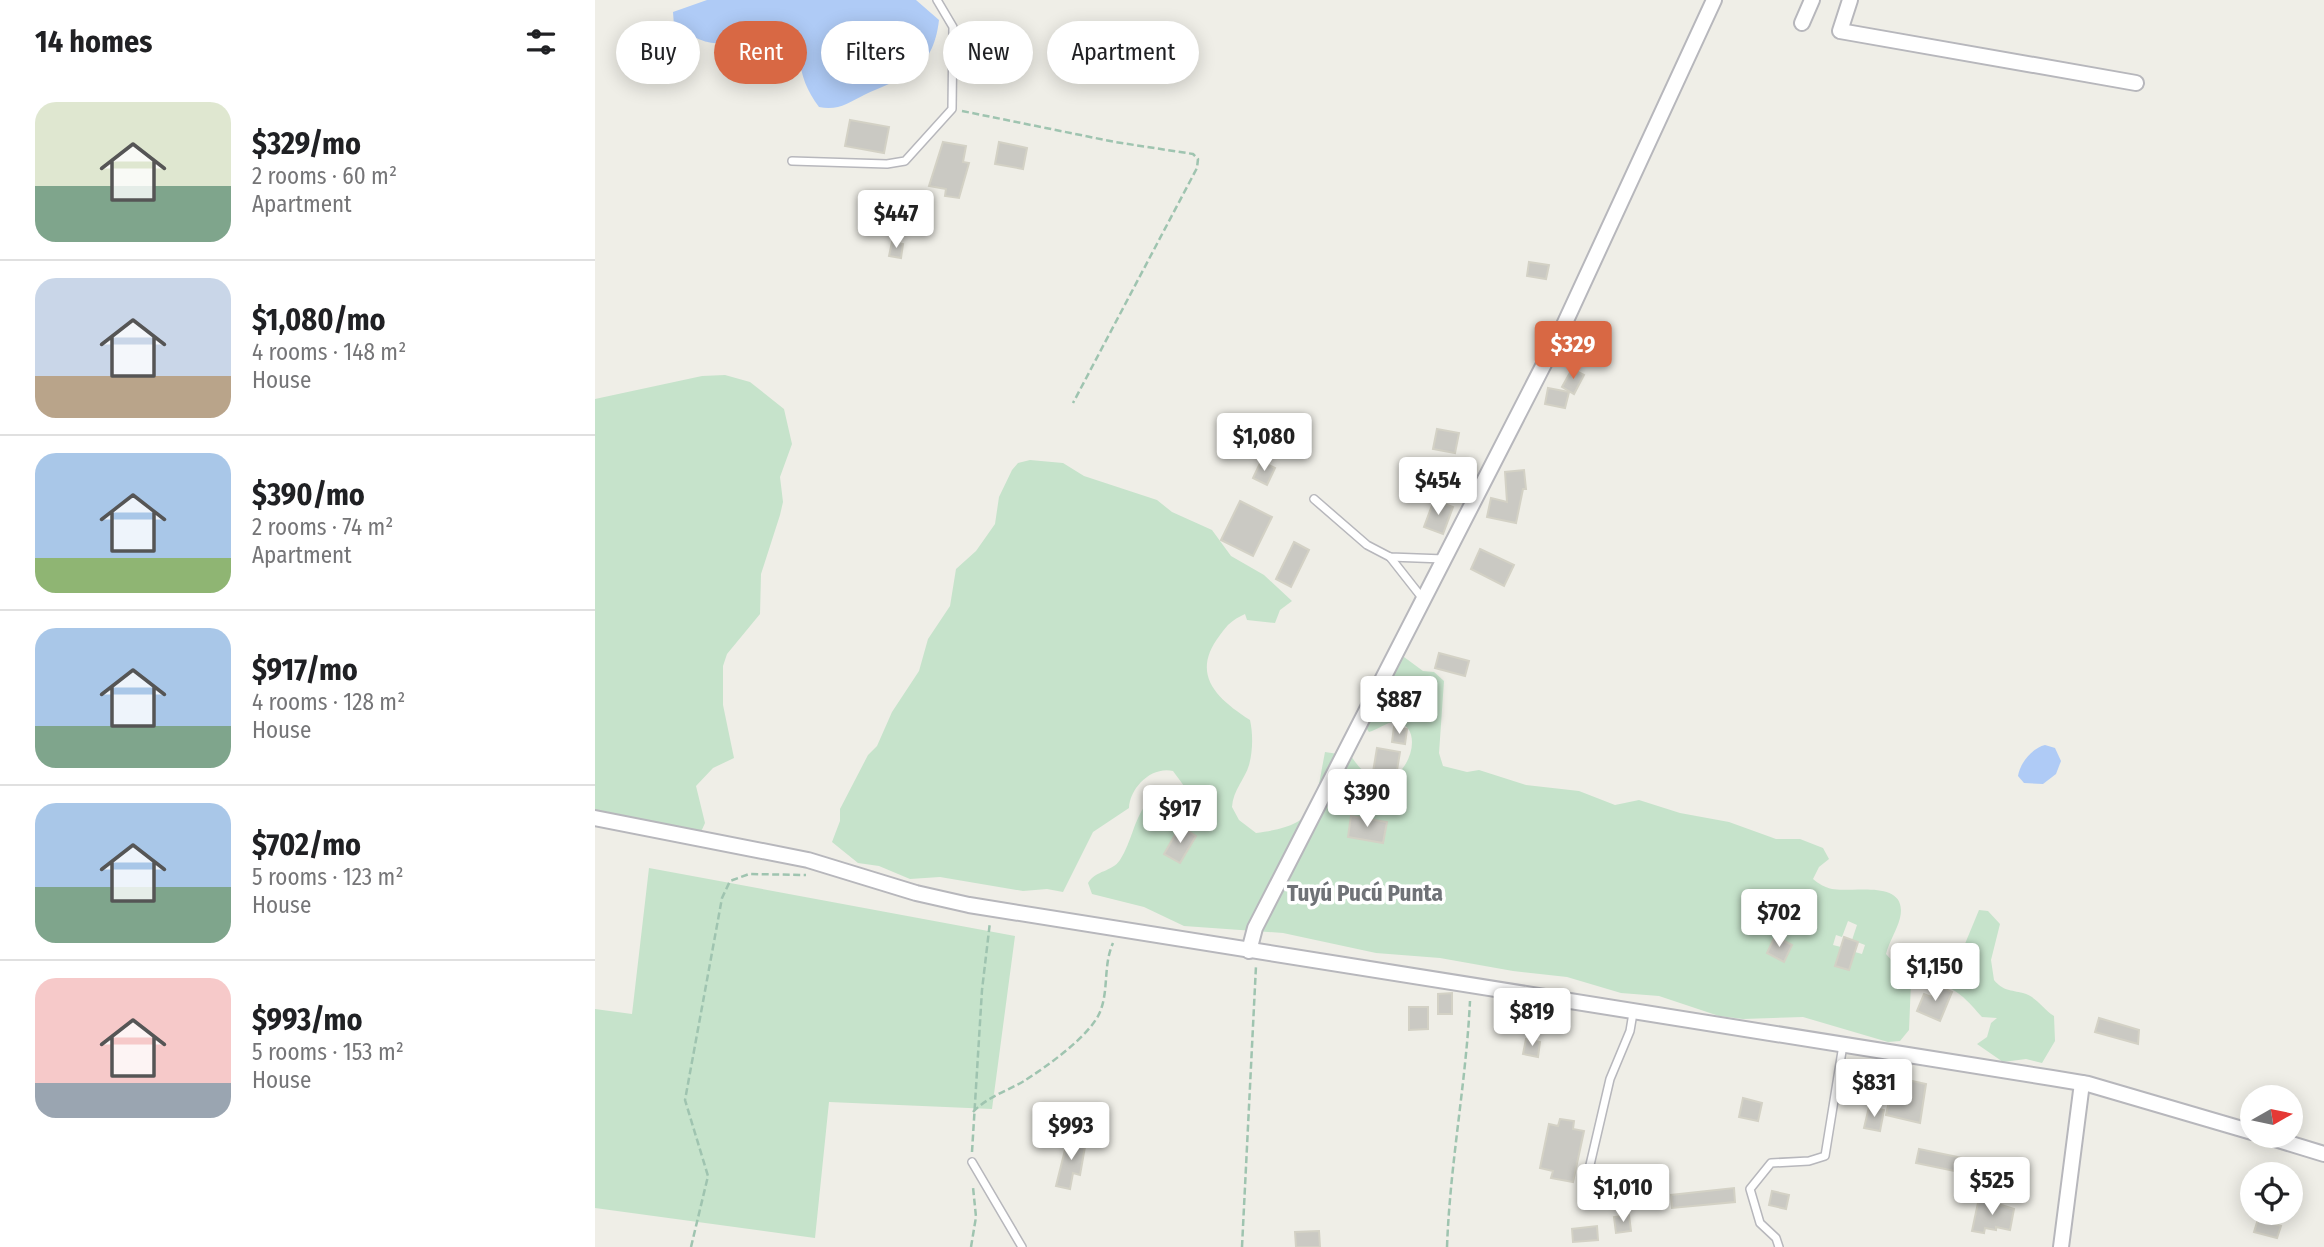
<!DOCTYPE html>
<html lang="en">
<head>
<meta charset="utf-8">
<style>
	body { margin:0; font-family:"Fira Sans Condensed",sans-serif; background:#f6f6f6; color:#202124; height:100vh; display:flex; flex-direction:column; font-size:26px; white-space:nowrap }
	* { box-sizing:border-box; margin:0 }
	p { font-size:23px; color:#757577 }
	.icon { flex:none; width:38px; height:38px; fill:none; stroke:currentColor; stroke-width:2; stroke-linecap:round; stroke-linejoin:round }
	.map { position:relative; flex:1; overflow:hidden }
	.details { display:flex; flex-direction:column; background:#fff; width:595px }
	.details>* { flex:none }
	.banner { position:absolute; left:21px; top:21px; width:665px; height:63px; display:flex; gap:14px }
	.needle { width:46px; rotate:81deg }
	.fabs { position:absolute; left:1645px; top:1085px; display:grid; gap:14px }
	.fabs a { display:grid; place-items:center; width:63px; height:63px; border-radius:50%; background:#fff; box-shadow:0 4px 18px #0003; font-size:35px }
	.price { position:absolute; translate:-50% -60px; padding:0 16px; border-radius:7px; background:#fff; color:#222; font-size:23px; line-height:46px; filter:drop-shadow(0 2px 4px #0008) }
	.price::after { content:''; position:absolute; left:50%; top:42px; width:21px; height:16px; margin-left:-10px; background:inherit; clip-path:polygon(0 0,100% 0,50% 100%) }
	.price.current { background:#d86844; color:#fff }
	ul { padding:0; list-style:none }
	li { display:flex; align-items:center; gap:21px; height:175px; padding:0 35px }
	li+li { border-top:2px solid #e0e0e0 }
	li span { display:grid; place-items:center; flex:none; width:196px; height:140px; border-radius:21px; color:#555 }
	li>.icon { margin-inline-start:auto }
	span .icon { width:84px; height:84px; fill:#fffc; stroke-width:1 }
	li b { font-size:30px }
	h2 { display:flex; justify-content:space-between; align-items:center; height:84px; padding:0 35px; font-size:30px }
	.chip { padding:0 24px; border-radius:32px; background:#fff; box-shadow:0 4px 18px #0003; font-size:24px; line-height:63px }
	.chip.current { background:#d86844; color:#fff }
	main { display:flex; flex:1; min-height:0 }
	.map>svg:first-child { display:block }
</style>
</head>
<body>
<main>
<section class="details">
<h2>14 homes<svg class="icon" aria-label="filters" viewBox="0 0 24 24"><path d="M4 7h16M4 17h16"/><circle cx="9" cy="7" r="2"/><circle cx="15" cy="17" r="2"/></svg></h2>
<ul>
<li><span style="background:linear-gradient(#dfe7d0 60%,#7fa58c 0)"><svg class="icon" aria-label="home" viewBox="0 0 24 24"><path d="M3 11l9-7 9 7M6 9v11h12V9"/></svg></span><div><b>$329/mo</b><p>2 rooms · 60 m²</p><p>Apartment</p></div></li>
<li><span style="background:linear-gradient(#c9d6e8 70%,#b9a48a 0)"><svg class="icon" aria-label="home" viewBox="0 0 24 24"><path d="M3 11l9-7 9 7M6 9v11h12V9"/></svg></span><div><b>$1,080/mo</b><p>4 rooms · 148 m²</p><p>House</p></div></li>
<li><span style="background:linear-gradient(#a9c7e8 75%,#8fb573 0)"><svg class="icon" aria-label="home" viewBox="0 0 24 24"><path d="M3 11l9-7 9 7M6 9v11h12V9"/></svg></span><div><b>$390/mo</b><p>2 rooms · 74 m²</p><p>Apartment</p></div></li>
<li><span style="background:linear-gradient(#a9c7e8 70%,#7fa58c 0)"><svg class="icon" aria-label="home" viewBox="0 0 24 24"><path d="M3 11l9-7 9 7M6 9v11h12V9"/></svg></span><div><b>$917/mo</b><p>4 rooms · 128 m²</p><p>House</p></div></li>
<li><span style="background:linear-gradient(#a9c7e8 60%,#7fa58c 0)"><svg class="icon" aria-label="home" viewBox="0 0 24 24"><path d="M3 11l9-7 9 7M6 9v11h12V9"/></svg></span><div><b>$702/mo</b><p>5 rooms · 123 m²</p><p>House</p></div></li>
<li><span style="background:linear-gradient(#f6c9c9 75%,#9aa5b1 0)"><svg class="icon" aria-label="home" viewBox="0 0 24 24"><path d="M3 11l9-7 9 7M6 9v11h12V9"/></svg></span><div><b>$993/mo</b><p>5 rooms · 153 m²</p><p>House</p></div></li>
</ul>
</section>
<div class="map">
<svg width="1729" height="1247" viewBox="0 0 1729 1247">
	<rect width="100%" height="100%" fill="#efeee7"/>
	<!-- green -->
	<g fill="#c6e3cb" fill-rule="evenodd">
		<path d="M 130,375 L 155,382 L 189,409 L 197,444 L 185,477 L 188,502 L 185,515 L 166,574 L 165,614 L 132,654 L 128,666 L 128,705 L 139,758 L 118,768 L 101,786 L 110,823 L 105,834 L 0,814 L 0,399 L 107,376 Z"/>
		<path d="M 435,460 L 468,463 L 489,476 L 562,500 L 577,512 L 617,530 L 636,556 L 669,575 L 697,601 L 685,610 L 680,623 L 652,620 L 650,614 C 637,620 633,624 625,635 C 595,674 621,698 655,720 C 658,733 658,751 654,765 C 650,779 638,790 637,807 L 644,820 L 661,833 C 723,825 719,808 730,752 L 756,756 C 800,824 842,723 799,722 C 792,722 782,730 774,732 L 767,722 L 798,661 L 809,657 L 828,671 L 839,672 L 849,681 L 844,753 L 848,766 L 872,772 L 884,770 L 931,785 L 984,791 L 1020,805 L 1044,800 L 1085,813 L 1134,822 L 1181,839 L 1205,839 L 1228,848 L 1234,859 L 1224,867 L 1218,879 C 1224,884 1229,887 1237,889 C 1257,893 1314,878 1305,918 C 1302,930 1294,942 1291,954 L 1316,982 L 1314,1030 L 1305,1041 L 1293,1042 L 1208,1017 L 1148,1019 L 1124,1016 L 1064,996 L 1026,993 L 972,977 L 918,971 L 845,958 L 781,953 L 688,933 L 589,926 L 549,907 L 497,894 L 493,883 C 501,870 517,872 525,860 C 537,841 538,822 551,804 L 562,807 L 567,827 L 573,829 L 598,814 C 600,797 587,784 578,771 C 556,766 535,788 534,808 L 498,832 L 468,892 L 452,889 L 428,891 L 345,877 L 315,879 L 284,866 L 263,863 L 237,842 L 245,821 L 245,809 L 273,755 L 282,746 L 297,712 L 324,671 L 333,639 L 355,606 L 361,569 L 381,551 L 400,524 L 404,497 L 417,470 L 423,463 ZM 756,816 L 792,822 L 788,843 L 753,837 ZM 1253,921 L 1262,925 L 1257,940 L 1270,945 L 1267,954 L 1260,952 L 1253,970 L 1240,966 L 1246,947 L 1238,945 L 1241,935 L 1247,937 Z"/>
		<path d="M 54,868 L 420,936 L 397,1109 L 234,1102 L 220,1238 L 0,1208 L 0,1009 L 37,1014 Z"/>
		<path d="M 1384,910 L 1393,911 L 1405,924 L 1396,960 L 1399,980 C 1408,991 1416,990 1428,993 C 1442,997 1448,1009 1459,1016 L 1460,1041 L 1447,1063 L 1431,1059 L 1408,1062 L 1382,1044 L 1392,1037 L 1396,1023 L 1402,1018 L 1387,1017 C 1372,1000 1356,980 1332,986 L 1324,980 L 1324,976 L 1344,960 L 1347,948 L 1367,951 Z"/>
	</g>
	<!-- water -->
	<g fill="#afcbf6">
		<path d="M 112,0 L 321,0 L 344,20 C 338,72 310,76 269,95 C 253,103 243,111 224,107 C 212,91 206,76 204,55 C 203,45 206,38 200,28 C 168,26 152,40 125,43 C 110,45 91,33 79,26 L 78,12 Z"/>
		<path d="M 1450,745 L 1460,748 L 1466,761 L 1461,774 L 1448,784 L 1429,783 L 1423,776 C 1425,763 1437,748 1450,745 Z"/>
	</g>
	<!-- building -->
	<g fill="#cac9c3" stroke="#d3d1c5" stroke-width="2">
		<path d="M 255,120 L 294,127 L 289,153 L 250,146 Z"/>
		<path d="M 348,142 L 371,146 L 368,162 L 374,163 L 364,198 L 350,196 L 351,189 L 334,186 Z"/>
		<path d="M 404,142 L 432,148 L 428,169 L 400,164 Z"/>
		<path d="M 297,242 L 308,244 L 306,258 L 294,256 Z"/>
		<path d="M 934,262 L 954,265 L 951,279 L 932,276 Z"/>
		<path d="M 977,369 L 989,375 L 979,394 L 967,387 Z"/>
		<path d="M 953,388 L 974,392 L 970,408 L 950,404 Z"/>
		<path d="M 842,429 L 864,433 L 860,453 L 838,449 Z"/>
		<path d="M 666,461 L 680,468 L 672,485 L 658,478 Z"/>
		<path d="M 929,470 L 931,489 L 928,489 L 921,523 L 892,517 L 896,498 L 912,502 L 910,472 Z"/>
		<path d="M 839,500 L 858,507 L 848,534 L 829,527 Z"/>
		<path d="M 645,501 L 677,517 L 658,556 L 626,540 Z"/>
		<path d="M 699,542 L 714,550 L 696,587 L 681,579 Z"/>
		<path d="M 885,549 L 919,565 L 909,586 L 876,569 Z"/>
		<path d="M 844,653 L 874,661 L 870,676 L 840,668 Z"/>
		<path d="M 799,727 L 812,729 L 810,744 L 797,742 Z"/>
		<path d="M 782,748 L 805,752 L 801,776 L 778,772 Z"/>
		<path d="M 756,816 L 792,822 L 788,843 L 753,837 Z"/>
		<path d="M 585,826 L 601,836 L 585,863 L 569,854 Z"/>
		<path d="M 1180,936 L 1197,945 L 1189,962 L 1172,953 Z"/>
		<path d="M 1249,937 L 1263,942 L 1254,970 L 1240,966 Z"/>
		<path d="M 1342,985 L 1357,992 L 1345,1021 L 1322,1011 L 1329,994 L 1336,997 Z"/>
		<path d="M 857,993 L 857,1014 L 843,1014 L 843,994 Z"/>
		<path d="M 814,1007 L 833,1007 L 833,1029 L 814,1030 Z"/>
		<path d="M 1504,1018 L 1544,1030 L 1543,1044 L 1500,1032 Z"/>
		<path d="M 931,1039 L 945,1042 L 943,1057 L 928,1054 Z"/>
		<path d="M 1308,1079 L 1331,1084 L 1325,1123 L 1291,1115 L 1297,1087 L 1306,1089 Z"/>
		<path d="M 1148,1098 L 1167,1103 L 1163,1121 L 1144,1117 Z"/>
		<path d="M 1274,1107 L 1289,1110 L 1285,1131 L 1269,1128 Z"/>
		<path d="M 965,1119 L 979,1121 L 978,1129 L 989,1131 L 978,1182 L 956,1178 L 958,1171 L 945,1168 L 954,1124 L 963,1126 Z"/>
		<path d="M 473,1138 L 491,1141 L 485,1175 L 478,1173 L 475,1189 L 461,1186 Z"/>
		<path d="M 1324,1149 L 1387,1162 L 1384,1176 L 1321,1163 Z"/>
		<path d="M 1139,1188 L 1140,1202 L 1077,1208 L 1076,1195 Z"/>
		<path d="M 1177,1191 L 1194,1195 L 1191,1209 L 1174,1205 Z"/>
		<path d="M 1043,1194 L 1044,1207 L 1026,1208 L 1024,1196 Z"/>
		<path d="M 1384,1198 L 1419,1209 L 1415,1230 L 1401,1227 L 1401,1230 L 1390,1228 L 1389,1233 L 1377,1231 Z"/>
		<path d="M 1034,1215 L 1036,1231 L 1021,1233 L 1019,1217 Z"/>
		<path d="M 1663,1219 L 1686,1226 L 1682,1238 L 1659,1232 Z"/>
		<path d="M 1002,1226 L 1003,1240 L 978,1242 L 977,1229 Z"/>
		<path d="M 724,1231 L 725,1247 L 701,1247 L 700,1232 Z"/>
	</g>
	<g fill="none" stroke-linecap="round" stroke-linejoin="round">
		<!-- service casing -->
		<g stroke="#b7b7bc" stroke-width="10">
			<g id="service">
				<path d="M 197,161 L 292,164 L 310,161 L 357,109 L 358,27 L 342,0"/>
				<path d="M 719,499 L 772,545 L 795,557 L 849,559"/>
				<path d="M 795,557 L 828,599"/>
				<path d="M 377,1162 L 427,1247"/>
				<path d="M 991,1182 L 1015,1079 L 1035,1031 L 1038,1013"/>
				<path d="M 1184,1247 L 1181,1238 L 1165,1223 L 1155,1189 L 1176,1163 L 1214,1161 L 1230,1156 L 1248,1045"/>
			</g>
		</g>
		<!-- minor casing -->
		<g stroke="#b7b7bc" stroke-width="18">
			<g id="minor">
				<path d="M 1255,0 L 1245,31 L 1541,83"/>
				<path d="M 1207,23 L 1217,0"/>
				<path d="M 0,818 L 213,860 L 321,893 L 374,905 L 1457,1078 L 1493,1084 L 1657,1132"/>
				<path d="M 654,951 L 660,928 L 968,327 L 1119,0"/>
				<path d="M 1670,1136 L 1729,1154"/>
				<path d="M 1466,1247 L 1487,1083"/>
			</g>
		</g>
		<!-- path -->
		<g stroke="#9fc4b0" stroke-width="2.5" stroke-dasharray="7 3.5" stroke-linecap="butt">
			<path d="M 367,111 L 520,142 L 598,154 L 603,159 L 602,168 L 478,403"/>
			<path d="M 378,1112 C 392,1097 412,1091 429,1081 C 451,1067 495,1036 505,1012 C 514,990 508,965 518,943"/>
			<path d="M 377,1152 L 387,990 L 395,922"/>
			<path d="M 96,1247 L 113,1176 L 90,1100 L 127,898 L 135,881 L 154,874 L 211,875"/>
			<path d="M 376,1247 L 381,1217 L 378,1187"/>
			<path d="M 647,1247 L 661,966"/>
			<path d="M 852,1247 C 855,1164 871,1083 875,1001"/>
		</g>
		<!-- service -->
		<use href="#service" stroke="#fff" stroke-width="7"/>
		<!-- minor -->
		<use href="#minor" stroke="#fff" stroke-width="14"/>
	</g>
	<g text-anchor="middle" stroke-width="7" stroke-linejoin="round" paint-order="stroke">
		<!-- quarter labels -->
		<g font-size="23" font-weight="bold" fill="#6f7277" stroke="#fff">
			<text x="770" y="901">Tuyú Pucú Punta</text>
		</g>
	</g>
</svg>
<div class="fabs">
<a><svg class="needle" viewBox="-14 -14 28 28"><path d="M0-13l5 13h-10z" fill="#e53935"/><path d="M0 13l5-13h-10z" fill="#757577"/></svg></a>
<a><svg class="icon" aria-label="locate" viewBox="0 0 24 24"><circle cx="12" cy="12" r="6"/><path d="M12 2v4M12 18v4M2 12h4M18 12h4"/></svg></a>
</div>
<b class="price" style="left:301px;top:250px">$447</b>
<b class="price current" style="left:978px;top:381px">$329</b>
<b class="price" style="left:669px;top:473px">$1,080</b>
<b class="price" style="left:843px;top:517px">$454</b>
<b class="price" style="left:804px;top:736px">$887</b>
<b class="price" style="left:772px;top:829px">$390</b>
<b class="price" style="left:585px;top:845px">$917</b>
<b class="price" style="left:1184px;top:949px">$702</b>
<b class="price" style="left:1340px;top:1003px">$1,150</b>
<b class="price" style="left:937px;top:1048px">$819</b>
<b class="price" style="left:1279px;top:1119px">$831</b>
<b class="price" style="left:476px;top:1162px">$993</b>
<b class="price" style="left:1397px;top:1217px">$525</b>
<b class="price" style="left:1028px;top:1224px">$1,010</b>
<div class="banner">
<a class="chip">Buy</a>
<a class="chip current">Rent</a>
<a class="chip">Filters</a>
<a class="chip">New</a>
<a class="chip">Apartment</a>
</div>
</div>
</main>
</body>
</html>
